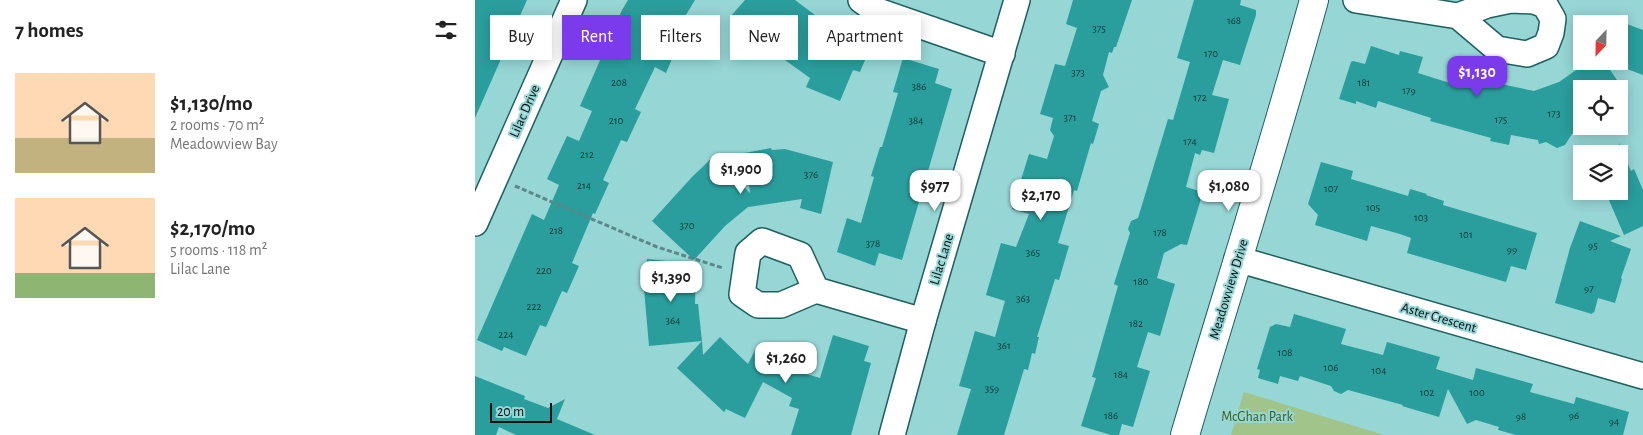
<!DOCTYPE html>
<html lang="en">
<head>
<meta charset="utf-8">
<style>
	body { margin:0; font-family:"Alegreya Sans",sans-serif; background:#f2f2f2; color:#222; height:100vh; display:flex; flex-direction:column; font-size:19px; white-space:nowrap }
	* { box-sizing:border-box; margin:0 }
	p { font-size:16px; color:#767676 }
	.icon { flex:none; width:28px; height:28px; fill:none; stroke:currentColor; stroke-width:2; stroke-linecap:round; stroke-linejoin:round }
	.map { position:relative; flex:1; overflow:hidden }
	.drawer { display:flex; flex-direction:column; background:#fff; width:475px }
	.drawer>* { flex:none }
	.hud { position:absolute; left:15px; top:15px; width:475px; height:45px; display:flex; gap:10px }
	.needle { width:32px; rotate:202deg }
	.fabs { position:absolute; left:1098px; top:15px; display:grid; gap:10px }
	.fabs a { display:grid; place-items:center; width:55px; height:55px; border-radius:0px; background:#fff; box-shadow:0 2px 12px #0003; font-size:25px }
	.scale { position:absolute; left:15px; bottom:12px; width:62px; box-sizing:border-box; padding-left:5px; border:2px solid #000f0f; border-top:0; font-size:14px; line-height:18px; white-space:nowrap; color:#000f0f; -webkit-text-stroke:4px #96d6d5; paint-order:stroke }
	.price { position:absolute; translate:-50% -42px; padding:0 11px; border-radius:10px; background:#fff; color:#222; font-size:16px; line-height:32px; filter:drop-shadow(0 1px 2px #0008) }
	.price::after { content:''; position:absolute; left:50%; top:30px; width:15px; height:11px; margin-left:-8px; background:inherit; clip-path:polygon(0 0,100% 0,50% 100%) }
	.price.current { background:#7c3aed; color:#fff }
	ul { padding:0; list-style:none }
	li { display:flex; align-items:center; gap:15px; height:125px; padding:0 15px }
	li span { display:grid; place-items:center; flex:none; width:140px; height:100px; border-radius:0px; color:#555 }
	li>.icon { margin-inline-start:auto }
	span .icon { width:60px; height:60px; fill:#fffc; stroke-width:1 }
	li b { font-size:21px }
	h2 { display:flex; justify-content:space-between; align-items:center; height:60px; padding:0 15px; font-size:21px }
	.pill { padding:0 18px; border-radius:0px; background:#fff; box-shadow:0 2px 12px #0003; font-size:18px; line-height:45px }
	.pill.current { background:#7c3aed; color:#fff }
	main { display:flex; flex:1; min-height:0 }
	.map>svg:first-child { display:block }
</style>
</head>
<body>
<main>
<section class="drawer">
<h2>7 homes<svg class="icon" aria-label="filters" viewBox="0 0 24 24"><path d="M4 7h16M4 17h16"/><circle cx="9" cy="7" r="2"/><circle cx="15" cy="17" r="2"/></svg></h2>
<ul>
<li><span style="background:linear-gradient(#ffd9b3 65%,#c2b280 0)"><svg class="icon" aria-label="home" viewBox="0 0 24 24"><path d="M3 11l9-7 9 7M6 9v11h12V9"/></svg></span><div><b>$1,130/mo</b><p>2 rooms · 70 m²</p><p>Meadowview Bay</p></div></li>
<li><span style="background:linear-gradient(#ffd9b3 75%,#8fb573 0)"><svg class="icon" aria-label="home" viewBox="0 0 24 24"><path d="M3 11l9-7 9 7M6 9v11h12V9"/></svg></span><div><b>$2,170/mo</b><p>5 rooms · 118 m²</p><p>Lilac Lane</p></div></li>
</ul>
</section>
<div class="map">
<svg width="1168" height="435" viewBox="0 0 1168 435">
	<rect width="100%" height="100%" fill="#96d6d5"/>
	<!-- green -->
	<path fill="#a0c48a" d="M 769,392 L 909,435 L 756,435 Z"/>
	<!-- building -->
	<g fill="#2a9e9d">
		<path d="M 0,0 L 52,0 L 0,118 Z"/>
		<path d="M 153,0 L 220,0 L 197,38 L 201,40 L 196,52 L 199,54 L 191,73 L 180,67 L 160,109 L 166,112 L 152,142 L 146,140 L 128,180 L 134,183 L 120,214 L 118,213 L 97,263 L 104,266 L 92,293 L 87,291 L 71,327 L 65,325 L 51,356 L 29,347 L 27,351 L 2,340 L 57,214 L 69,220 L 84,185 L 72,179 L 92,136 L 104,141 L 117,111 L 105,106 L 147,10 Z"/>
		<path d="M 270,0 L 320,0 L 344,18 L 338,26 L 395,48 L 385,72 L 378,70 L 365,101 L 331,87 L 335,78 L 285,42 L 255,17 Z"/>
		<path d="M 598,0 L 657,0 L 641,47 L 639,47 L 637,53 L 634,52 L 628,75 L 634,87 L 626,91 L 617,121 L 624,124 L 618,144 L 616,143 L 602,191 L 599,190 L 583,243 L 594,246 L 584,280 L 580,279 L 562,337 L 564,337 L 560,354 L 557,353 L 553,370 L 549,369 L 529,435 L 482,435 L 496,389 L 484,386 L 500,331 L 520,337 L 530,301 L 511,295 L 526,243 L 541,247 L 554,214 L 537,209 L 554,154 L 572,159 L 579,136 L 575,130 L 578,118 L 565,114 L 580,64 L 590,66 L 602,28 L 591,24 Z"/>
		<path d="M 719,0 L 766,0 L 765,5 L 781,10 L 781,15 L 765,65 L 748,60 L 737,95 L 754,99 L 739,153 L 727,150 L 725,155 L 720,153 L 711,187 L 728,192 L 712,245 L 706,244 L 689,253 L 682,278 L 700,284 L 685,336 L 673,332 L 662,367 L 675,371 L 658,427 L 647,424 L 644,435 L 636,435 L 606,426 L 621,378 L 617,377 L 643,286 L 639,284 L 655,233 L 653,229 L 656,221 L 663,218 L 693,119 L 698,120 L 715,62 L 702,58 Z"/>
		<path d="M 1144,21 L 1168,30 L 1168,75 L 1144,66 Z"/>
		<path d="M 896,46 L 924,55 L 925,51 L 948,57 L 943,73 L 981,85 L 985,70 L 1007,77 L 1007,80 L 1059,91 L 1084,82 L 1114,61 L 1129,61 L 1148,89 L 1106,89 L 1106,131 L 1097,134 L 1090,145 L 1082,148 L 1071,142 L 1064,144 L 1063,140 L 1036,135 L 1034,145 L 1015,141 L 1016,138 L 955,121 L 956,118 L 903,101 L 901,108 L 881,101 L 881,104 L 864,99 L 876,62 L 878,61 L 890,64 Z"/>
		<path d="M 428,58 L 464,69 L 460,83 L 477,89 L 427,260 L 404,253 L 400,266 L 362,252 L 372,218 L 386,223 L 399,177 L 396,176 L 405,147 L 407,147 L 423,93 L 418,92 Z"/>
		<path d="M 1144,143 L 1156,171 L 1159,169 L 1168,190 L 1168,226 L 1149,235 L 1130,191 L 1144,191 Z"/>
		<path d="M 296,148 L 297,150 L 310,149 L 358,162 L 346,214 L 325,208 L 327,199 L 273,207 L 250,226 L 219,260 L 177,221 L 217,177 L 239,156 L 275,193 L 270,153 Z"/>
		<path d="M 846,162 L 878,171 L 876,179 L 933,196 L 935,189 L 952,194 L 951,195 L 969,201 L 968,205 L 1062,233 L 1051,270 L 1036,266 L 1031,282 L 932,253 L 936,238 L 925,234 L 896,226 L 892,241 L 840,225 L 843,215 L 833,204 Z"/>
		<path d="M 1105,221 L 1146,236 L 1135,241 L 1156,249 L 1146,278 L 1147,279 L 1140,303 L 1123,298 L 1119,313 L 1118,312 L 1117,314 L 1080,303 L 1095,248 Z"/>
		<path d="M 172,259 L 221,264 L 220,304 L 223,304 L 227,341 L 174,346 L 169,289 Z"/>
		<path d="M 819,314 L 871,329 L 866,344 L 908,355 L 912,342 L 965,357 L 961,369 L 998,380 L 1001,368 L 1058,384 L 1055,392 L 1099,404 L 1101,397 L 1154,412 L 1148,435 L 1041,435 L 1023,430 L 1024,427 L 1001,420 L 992,424 L 973,389 L 964,417 L 927,406 L 928,405 L 873,390 L 866,394 L 859,391 L 856,386 L 825,376 L 823,381 L 805,376 L 803,384 L 783,378 L 785,370 L 782,369 L 795,327 L 801,324 L 815,327 Z"/>
		<path d="M 358,335 L 394,346 L 389,361 L 396,363 L 376,435 L 316,435 L 324,409 L 314,406 L 317,398 L 288,382 L 270,418 L 251,409 L 249,412 L 202,368 L 227,341 L 228,355 L 245,337 L 273,364 L 280,350 L 302,361 L 300,365 L 345,378 Z"/>
		<path d="M 0,376 L 50,396 L 49,399 L 73,408 L 90,399 L 82,419 L 120,435 L 41,435 L 24,427 L 21,435 L 0,435 Z"/>
	</g>
	<g fill="none" stroke-linecap="round" stroke-linejoin="round">
		<!-- street casing -->
		<g stroke="#1e605f" stroke-width="28">
			<g id="street">
				<path d="M 386,0 L 400,10 L 527,54"/>
				<path d="M 881,0 L 983,16 L 1022,49 L 1052,54 L 1071,46 L 1076,33 L 1078,19 L 1070,5 L 1059,1 L 1036,0 L 1012,5 L 983,16"/>
				<path d="M 0,223 L 99,0"/>
				<path d="M 762,259 L 1168,376"/>
				<path d="M 341,290 L 325,255 L 287,241 L 273,253 L 267,294 L 283,305 L 306,305 L 341,290 L 448,321"/>
				<path d="M 417,435 L 448,321 L 542,0"/>
			</g>
		</g>
		<!-- secondary casing -->
		<g stroke="#1e605f" stroke-width="30">
			<path id="secondary" d="M 710,435 C 753,290 799,146 839,0"/>
		</g>
		<!-- path -->
		<path stroke="#5b8787" stroke-width="3" stroke-dasharray="5 2.5" stroke-linecap="butt" d="M 40,186 L 182,247 L 248,268"/>
		<!-- street -->
		<use href="#street" stroke="#fff" stroke-width="25"/>
		<!-- secondary -->
		<use href="#secondary" stroke="#fff" stroke-width="28"/>
	</g>
	<g text-anchor="middle" stroke-width="4" stroke-linejoin="round" paint-order="stroke">
		<!-- number labels -->
		<g font-size="11" fill="#0a3332">
			<text x="759" y="24">168</text>
			<text x="624" y="32">375</text>
			<text x="736" y="57">170</text>
			<text x="603" y="76">373</text>
			<text x="144" y="86">208</text>
			<text x="889" y="86">181</text>
			<text x="444" y="90">386</text>
			<text x="934" y="94">179</text>
			<text x="725" y="101">172</text>
			<text x="1079" y="117">173</text>
			<text x="595" y="121">371</text>
			<text x="1026" y="123">175</text>
			<text x="141" y="124">210</text>
			<text x="441" y="124">384</text>
			<text x="715" y="145">174</text>
			<text x="112" y="158">212</text>
			<text x="336" y="178">376</text>
			<text x="109" y="189">214</text>
			<text x="856" y="192">107</text>
			<text x="898" y="211">105</text>
			<text x="946" y="221">103</text>
			<text x="212" y="229">370</text>
			<text x="81" y="234">218</text>
			<text x="685" y="236">178</text>
			<text x="991" y="238">101</text>
			<text x="398" y="247">378</text>
			<text x="1118" y="249">95</text>
			<text x="1037" y="253">99</text>
			<text x="558" y="256">365</text>
			<text x="69" y="274">220</text>
			<text x="666" y="285">180</text>
			<text x="1114" y="292">97</text>
			<text x="548" y="302">363</text>
			<text x="59" y="310">222</text>
			<text x="198" y="324">364</text>
			<text x="661" y="327">182</text>
			<text x="31" y="338">224</text>
			<text x="529" y="349">361</text>
			<text x="810" y="356">108</text>
			<text x="856" y="371">106</text>
			<text x="904" y="374">104</text>
			<text x="646" y="378">184</text>
			<text x="517" y="392">359</text>
			<text x="952" y="396">102</text>
			<text x="1002" y="396">100</text>
			<text x="636" y="419">186</text>
			<text x="1099" y="419">96</text>
			<text x="1046" y="420">98</text>
			<text x="1139" y="425">94</text>
		</g>
		<!-- street labels -->
		<g font-size="14" fill="#000f0f" stroke="#96d6d5">
			<text transform="translate(49 111) rotate(-66)" y="5">Lilac Drive</text>
			<text transform="translate(466 259) rotate(-73)" y="5">Lilac Lane</text>
			<text transform="translate(753 289) rotate(-73)" y="5">Meadowview Drive</text>
			<text transform="translate(964 317) rotate(16)" y="5">Aster Crescent</text>
		</g>
		<!-- park labels -->
		<g font-size="14" fill="#395d1c" stroke="#96d6d5">
			<text x="782" y="421">McGhan Park</text>
		</g>
	</g>
</svg>
<div class="fabs">
<a><svg class="needle" viewBox="-14 -14 28 28"><path d="M0-13l5 13h-10z" fill="#e53935"/><path d="M0 13l5-13h-10z" fill="#767676"/></svg></a>
<a><svg class="icon" aria-label="locate" viewBox="0 0 24 24"><circle cx="12" cy="12" r="6"/><path d="M12 2v4M12 18v4M2 12h4M18 12h4"/></svg></a>
<a><svg class="icon" aria-label="layers" viewBox="0 0 24 24"><path d="M12 4l9 5-9 5-9-5zM3 14l9 5 9-5"/></svg></a>
</div>
<div class="scale">20 m</div>
<b class="price current" style="left:1002px;top:98px">$1,130</b>
<b class="price" style="left:266px;top:195px">$1,900</b>
<b class="price" style="left:460px;top:212px">$977</b>
<b class="price" style="left:754px;top:212px">$1,080</b>
<b class="price" style="left:566px;top:221px">$2,170</b>
<b class="price" style="left:196px;top:303px">$1,390</b>
<b class="price" style="left:311px;top:384px">$1,260</b>
<div class="hud">
<a class="pill">Buy</a>
<a class="pill current">Rent</a>
<a class="pill">Filters</a>
<a class="pill">New</a>
<a class="pill">Apartment</a>
</div>
</div>
</main>
</body>
</html>
